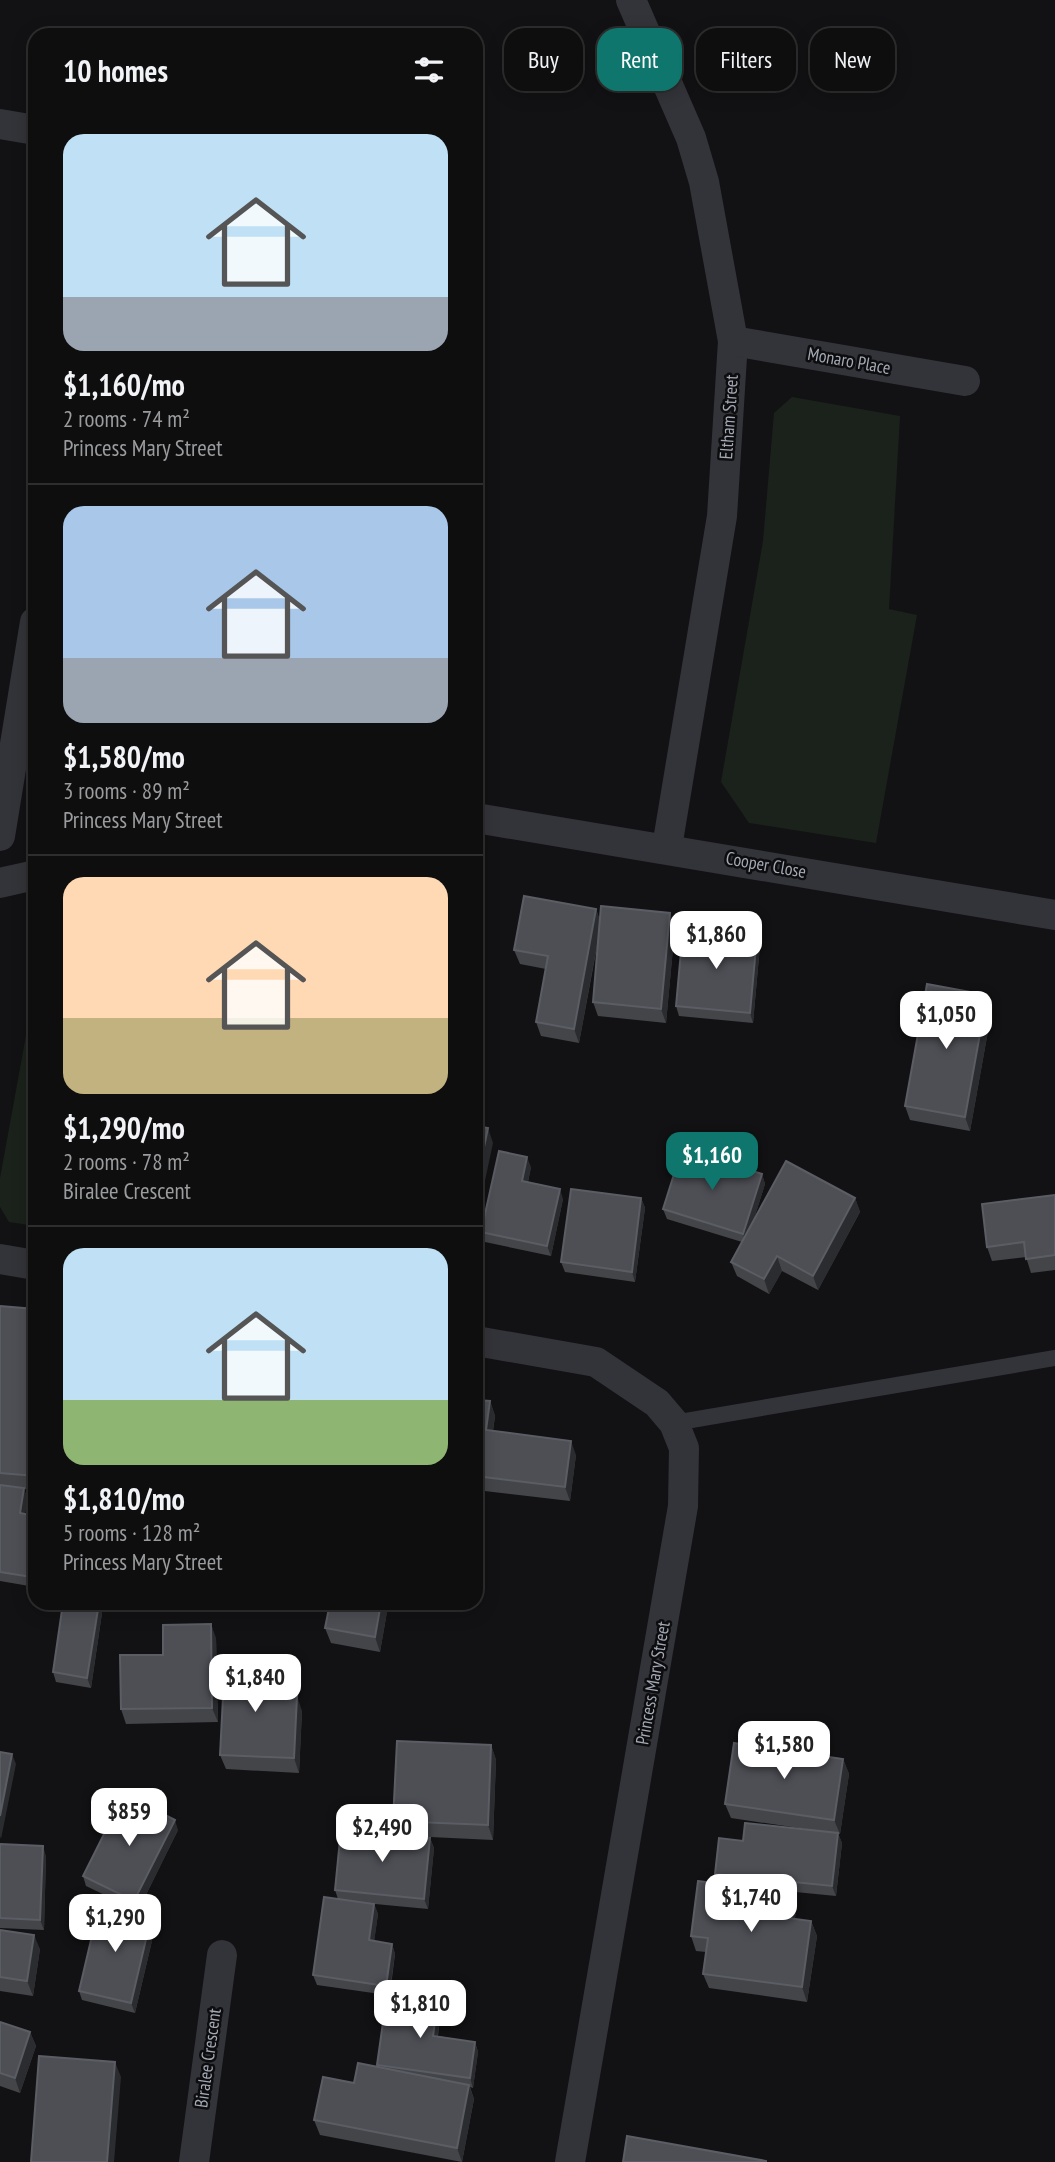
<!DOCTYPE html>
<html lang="en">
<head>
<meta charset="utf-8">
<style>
	body { margin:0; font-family:"PT Sans Narrow",sans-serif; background:#171718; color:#f1f3f6; height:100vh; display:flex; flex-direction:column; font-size:26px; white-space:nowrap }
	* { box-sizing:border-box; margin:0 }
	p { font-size:23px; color:#9b9c9e }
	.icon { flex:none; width:38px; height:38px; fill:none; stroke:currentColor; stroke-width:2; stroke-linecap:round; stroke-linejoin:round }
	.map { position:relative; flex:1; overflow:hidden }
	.details { position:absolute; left:28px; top:28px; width:455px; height:1582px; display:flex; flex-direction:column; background:#0e0e0f; border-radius:21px; box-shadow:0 4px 18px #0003,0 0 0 2px #2e2e2f }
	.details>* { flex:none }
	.banner { position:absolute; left:504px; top:28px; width:444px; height:63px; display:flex; gap:14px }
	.price { position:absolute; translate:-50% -60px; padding:0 16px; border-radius:14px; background:#fff; color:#222; font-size:23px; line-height:46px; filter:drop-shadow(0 2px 4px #0008) }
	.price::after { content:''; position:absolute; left:50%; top:42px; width:21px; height:16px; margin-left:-10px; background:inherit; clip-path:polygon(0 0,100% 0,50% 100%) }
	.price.on { background:#0f766e; color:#fff }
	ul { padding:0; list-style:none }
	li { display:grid; align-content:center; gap:14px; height:371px; padding:0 35px }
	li+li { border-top:2px solid #2e2e2f }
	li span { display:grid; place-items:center; height:217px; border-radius:21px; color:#555 }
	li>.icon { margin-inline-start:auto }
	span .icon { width:126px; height:126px; fill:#fffc; stroke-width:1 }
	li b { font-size:30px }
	h2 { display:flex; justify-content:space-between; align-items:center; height:84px; padding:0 35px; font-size:30px }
	.chip { padding:0 24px; border-radius:21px; background:#0e0e0f; box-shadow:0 4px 18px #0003,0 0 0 2px #2e2e2f; font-size:24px; line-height:63px }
	.chip.on { background:#0f766e; color:#fff }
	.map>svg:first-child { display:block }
</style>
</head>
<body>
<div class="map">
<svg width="1055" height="2162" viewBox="0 0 1055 2162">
	<rect width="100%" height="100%" fill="#121214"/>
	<!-- green -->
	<g fill="#1a221b">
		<path d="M 792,397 L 900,416 L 889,609 L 917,615 L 876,843 L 749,823 L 721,782 L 763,541 L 774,413 Z"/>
		<path d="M 29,1019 L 35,1020 L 35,1226 L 9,1222 L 0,1207 L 0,1178 Z"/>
	</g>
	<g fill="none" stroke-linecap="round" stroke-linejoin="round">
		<!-- service -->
		<path stroke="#333439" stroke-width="16" d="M 674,1423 L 1055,1358"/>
		<!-- minor -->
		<g stroke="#333439" stroke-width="30">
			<path d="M 631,0 L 691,138 L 704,182 L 733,341 L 722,516 L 667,847"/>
			<path d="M 0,124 L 35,130"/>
			<path d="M 733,341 L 965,381"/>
			<path d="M 476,818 L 1055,915"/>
			<path d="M 0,836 L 35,622"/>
			<path d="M 0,883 L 35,875"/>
			<path d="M 0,1259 L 35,1265"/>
			<path d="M 476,1341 L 596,1362 L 657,1403 L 674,1423 L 684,1448 L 683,1506 L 570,2162"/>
			<path d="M 194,2162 L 222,1955"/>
		</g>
	</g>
	<!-- wall -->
	<g fill="#434549">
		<path d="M 596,909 L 600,921 L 675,927 L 666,1023 L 598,1016 L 593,1002 L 599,936 L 579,1043 L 541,1036 L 536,1022 L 546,969 L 520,964 L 514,950 Z"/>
		<path d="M 757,936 L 760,946 L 753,1023 L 679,1016 L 676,1006 Z"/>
		<path d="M 992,1009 L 970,1131 L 910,1120 L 905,1106 Z"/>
		<path d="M 531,1167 L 528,1182 L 563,1199 L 551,1256 L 485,1242 L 481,1232 Z"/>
		<path d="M 762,1174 L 765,1184 L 753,1222 L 855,1198 L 860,1212 L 818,1290 L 782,1271 L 769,1294 L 737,1276 L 731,1262 L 742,1242 L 667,1219 L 663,1209 Z"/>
		<path d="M 1055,1195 L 1055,1270 L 1031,1273 L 1026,1257 L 992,1261 L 987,1247 Z"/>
		<path d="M 641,1198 L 645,1208 L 635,1282 L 565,1272 L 561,1262 Z"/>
		<path d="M 0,1306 L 35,1309 L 35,1490 L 24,1489 L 27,1498 L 25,1514 L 35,1516 L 35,1587 L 0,1581 Z"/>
		<path d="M 476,1400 L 490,1401 L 495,1416 L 493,1431 L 576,1455 L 570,1501 L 476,1490 Z"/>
		<path d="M 99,1603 L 102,1613 L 91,1688 L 56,1682 L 53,1672 Z"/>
		<path d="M 330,1603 L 403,1603 L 402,1608 L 388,1606 L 380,1652 L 331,1643 L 325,1628 Z"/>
		<path d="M 216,1638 L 218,1722 L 126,1724 L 121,1709 L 163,1655 Z"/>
		<path d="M 267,1662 L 272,1676 L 271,1695 L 302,1711 L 299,1773 L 226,1769 L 220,1755 Z"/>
		<path d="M 491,1745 L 496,1760 L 493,1840 L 409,1836 L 430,1838 L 434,1848 L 428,1909 L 354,1902 L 374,1904 L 378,1914 L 374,1941 L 392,1944 L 395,1954 L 390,1994 L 438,2001 L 441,2011 L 438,2036 L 475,2042 L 478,2052 L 473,2088 L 470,2087 L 474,2099 L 462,2162 L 320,2135 L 314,2120 L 354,2083 L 378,2067 L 377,2065 L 387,1995 L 317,1985 L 313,1975 L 338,1899 L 335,1890 L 398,1835 L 393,1821 Z"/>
		<path d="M 843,1759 L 849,1774 L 840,1834 L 838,1834 L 842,1843 L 836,1896 L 725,1885 L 791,1893 L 796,1908 L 795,1919 L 811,1921 L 817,1936 L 807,2002 L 709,1988 L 703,1974 L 706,1952 L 696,1951 L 691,1936 L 718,1884 L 715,1874 L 743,1841 L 819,1831 L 731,1818 L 725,1804 Z"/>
		<path d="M 178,1830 L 138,1911 L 86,1886 L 83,1876 Z"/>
		<path d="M 0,1844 L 46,1856 L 44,1930 L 0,1928 Z"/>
		<path d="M 151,1918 L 155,1928 L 135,2013 L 82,2000 L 79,1991 Z"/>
		<path d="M 0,1930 L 40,1949 L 33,1996 L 0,1991 Z"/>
		<path d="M 0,2022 L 30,2032 L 36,2046 L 20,2093 L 0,2086 Z"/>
	</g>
	<!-- shaded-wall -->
	<g fill="#2b2c2f">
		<path d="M 596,909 L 601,923 L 579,1043 L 574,1029 Z"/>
		<path d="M 670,913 L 675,927 L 666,1023 L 661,1009 Z"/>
		<path d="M 757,936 L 760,946 L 753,1023 L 750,1013 Z"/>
		<path d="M 987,995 L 992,1009 L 970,1131 L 965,1117 Z"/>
		<path d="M 488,1128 L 493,1143 L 476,1223 L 476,1185 Z"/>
		<path d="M 527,1157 L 531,1167 L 526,1191 L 522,1181 Z"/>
		<path d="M 762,1174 L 765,1184 L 746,1244 L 743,1234 Z"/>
		<path d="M 560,1189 L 563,1199 L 551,1256 L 547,1246 Z"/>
		<path d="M 641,1198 L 645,1208 L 635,1282 L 632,1272 Z"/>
		<path d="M 855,1198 L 860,1212 L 818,1290 L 813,1276 Z"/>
		<path d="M 777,1256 L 782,1271 L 769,1294 L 764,1279 Z"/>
		<path d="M 490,1401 L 495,1416 L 491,1444 L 486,1430 Z"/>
		<path d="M 571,1441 L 576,1455 L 570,1501 L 565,1487 Z"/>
		<path d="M 24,1488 L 27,1498 L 24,1523 L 20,1513 Z"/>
		<path d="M 35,1555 L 35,1586 L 32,1577 Z"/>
		<path d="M 99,1603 L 102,1613 L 91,1688 L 87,1678 Z"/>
		<path d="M 381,1603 L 387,1603 L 388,1606 L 380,1652 L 375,1637 Z"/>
		<path d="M 211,1624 L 216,1638 L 218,1722 L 212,1708 Z"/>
		<path d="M 267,1662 L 272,1676 L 270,1709 L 265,1694 Z"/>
		<path d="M 297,1696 L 302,1711 L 299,1773 L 294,1758 Z"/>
		<path d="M 491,1745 L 496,1760 L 493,1840 L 488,1825 Z"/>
		<path d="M 12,1754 L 16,1764 L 1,1839 L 0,1836 L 0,1816 Z"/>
		<path d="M 843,1759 L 849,1774 L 840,1834 L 834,1820 Z"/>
		<path d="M 175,1820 L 178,1830 L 138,1911 L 134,1901 Z"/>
		<path d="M 838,1833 L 842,1843 L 836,1896 L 832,1886 Z"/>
		<path d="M 430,1838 L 434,1848 L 428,1909 L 424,1899 Z"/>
		<path d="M 43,1846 L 46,1856 L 44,1930 L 40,1920 Z"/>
		<path d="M 791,1893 L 796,1908 L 793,1933 L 788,1918 Z"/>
		<path d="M 374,1904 L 378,1914 L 373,1950 L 369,1940 Z"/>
		<path d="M 151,1918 L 155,1928 L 135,2013 L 131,2003 Z"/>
		<path d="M 811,1921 L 817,1936 L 807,2002 L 802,1987 Z"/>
		<path d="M 34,1935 L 40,1949 L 33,1996 L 27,1981 Z"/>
		<path d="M 392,1944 L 395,1954 L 389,1996 L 386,1986 Z"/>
		<path d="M 438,2001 L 441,2011 L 436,2046 L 433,2036 Z"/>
		<path d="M 30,2032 L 36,2046 L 20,2093 L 15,2078 Z"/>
		<path d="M 475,2042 L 478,2052 L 473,2088 L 470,2078 Z"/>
		<path d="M 115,2062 L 121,2077 L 114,2162 L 107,2162 Z"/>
		<path d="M 469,2085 L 474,2099 L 462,2162 L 457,2148 Z"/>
	</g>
	<!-- building -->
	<g fill="#4e4f55" stroke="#5b5d64" stroke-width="2">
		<path d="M 524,896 L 596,909 L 574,1029 L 536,1022 L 548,956 L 514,950 Z"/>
		<path d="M 601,906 L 670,913 L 661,1009 L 593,1002 Z"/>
		<path d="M 683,929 L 757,936 L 750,1013 L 676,1006 Z"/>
		<path d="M 927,984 L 987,995 L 965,1117 L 905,1106 Z"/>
		<path d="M 476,1126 L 488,1128 L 476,1185 Z"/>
		<path d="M 682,1149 L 762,1174 L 743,1234 L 663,1209 Z"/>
		<path d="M 499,1151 L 527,1157 L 522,1181 L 560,1189 L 547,1246 L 481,1232 Z"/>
		<path d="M 786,1161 L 855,1198 L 813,1276 L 777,1256 L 764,1279 L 731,1262 Z"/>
		<path d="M 571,1189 L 641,1198 L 632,1272 L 561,1262 Z"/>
		<path d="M 1055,1195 L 1055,1255 L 1026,1259 L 1024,1242 L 987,1247 L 982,1204 Z"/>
		<path d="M 0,1306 L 35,1309 L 35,1476 L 0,1473 Z"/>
		<path d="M 476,1400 L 490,1401 L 486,1430 L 571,1441 L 565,1487 L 476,1476 Z"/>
		<path d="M 0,1485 L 24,1488 L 20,1513 L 35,1516 L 35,1555 L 32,1577 L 0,1572 Z"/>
		<path d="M 63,1603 L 99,1603 L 87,1678 L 53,1672 Z"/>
		<path d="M 330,1603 L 381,1603 L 375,1637 L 325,1628 Z"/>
		<path d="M 211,1624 L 212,1708 L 121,1709 L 120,1655 L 163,1655 L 163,1625 Z"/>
		<path d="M 225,1659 L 267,1662 L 265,1694 L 297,1696 L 294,1758 L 220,1755 Z"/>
		<path d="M 397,1741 L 491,1745 L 488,1825 L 393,1821 Z"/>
		<path d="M 734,1743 L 843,1759 L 834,1820 L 725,1804 Z"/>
		<path d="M 0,1752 L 12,1754 L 0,1816 Z"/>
		<path d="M 124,1794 L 175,1820 L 134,1901 L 83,1876 Z"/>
		<path d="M 745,1823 L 838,1833 L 832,1886 L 715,1874 L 719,1838 L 743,1841 Z"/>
		<path d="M 341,1829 L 430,1838 L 424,1899 L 335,1890 Z"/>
		<path d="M 0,1844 L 43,1846 L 40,1920 L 0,1918 Z"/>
		<path d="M 698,1881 L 791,1893 L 788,1918 L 811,1921 L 802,1987 L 703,1974 L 708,1938 L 691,1936 Z"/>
		<path d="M 324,1897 L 374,1904 L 369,1940 L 392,1944 L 386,1986 L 313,1975 Z"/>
		<path d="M 99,1906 L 151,1918 L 131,2003 L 79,1991 Z"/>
		<path d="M 0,1930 L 34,1935 L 27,1981 L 0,1977 Z"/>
		<path d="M 387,1994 L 438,2001 L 433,2036 L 475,2042 L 470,2078 L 377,2065 Z"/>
		<path d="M 0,2022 L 30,2032 L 15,2078 L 0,2073 Z"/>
		<path d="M 39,2056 L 115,2062 L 107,2162 L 31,2162 Z"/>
		<path d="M 358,2063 L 469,2085 L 457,2148 L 314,2120 L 323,2077 L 354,2083 Z"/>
		<path d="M 627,2136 L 766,2161 L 766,2162 L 623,2162 Z"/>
	</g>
	<g text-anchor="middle" stroke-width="5" stroke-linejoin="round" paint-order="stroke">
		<!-- street labels -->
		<g font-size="18" fill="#a3a9b5" stroke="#0d0d0f">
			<text transform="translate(849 361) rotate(10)" y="6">Monaro Place</text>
			<text transform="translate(729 417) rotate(-86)" y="6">Eltham Street</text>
			<text transform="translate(766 865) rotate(10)" y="6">Cooper Close</text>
			<text transform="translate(653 1683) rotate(-80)" y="6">Princess Mary Street</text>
			<text transform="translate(208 2058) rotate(-82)" y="6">Biralee Crescent</text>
		</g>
	</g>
</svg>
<b class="price" style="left:716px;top:971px">$1,860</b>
<b class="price" style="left:946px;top:1051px">$1,050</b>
<b class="price on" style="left:712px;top:1192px">$1,160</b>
<b class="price" style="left:255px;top:1714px">$1,840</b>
<b class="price" style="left:784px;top:1781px">$1,580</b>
<b class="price" style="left:129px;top:1848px">$859</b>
<b class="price" style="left:382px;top:1864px">$2,490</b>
<b class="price" style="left:751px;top:1934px">$1,740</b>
<b class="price" style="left:115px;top:1954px">$1,290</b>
<b class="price" style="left:420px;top:2040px">$1,810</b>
<div class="banner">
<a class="chip">Buy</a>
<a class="chip on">Rent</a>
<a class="chip">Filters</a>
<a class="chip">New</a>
</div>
<section class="details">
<h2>10 homes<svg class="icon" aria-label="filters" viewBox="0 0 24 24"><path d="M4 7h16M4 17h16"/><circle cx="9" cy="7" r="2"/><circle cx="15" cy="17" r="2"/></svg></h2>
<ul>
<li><span style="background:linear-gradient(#bfe0f5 75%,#9aa5b1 0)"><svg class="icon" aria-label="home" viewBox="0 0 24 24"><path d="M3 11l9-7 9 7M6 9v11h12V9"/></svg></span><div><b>$1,160/mo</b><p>2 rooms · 74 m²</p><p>Princess Mary Street</p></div></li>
<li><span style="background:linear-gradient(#a9c7e8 70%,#9aa5b1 0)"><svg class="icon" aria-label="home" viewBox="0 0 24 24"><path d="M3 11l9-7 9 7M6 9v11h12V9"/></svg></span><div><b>$1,580/mo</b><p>3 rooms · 89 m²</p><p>Princess Mary Street</p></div></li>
<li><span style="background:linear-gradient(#ffd9b3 65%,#c2b280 0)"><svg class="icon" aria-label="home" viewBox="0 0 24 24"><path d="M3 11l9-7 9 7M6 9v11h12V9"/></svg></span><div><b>$1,290/mo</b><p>2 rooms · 78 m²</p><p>Biralee Crescent</p></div></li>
<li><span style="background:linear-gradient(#bfe0f5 70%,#8fb573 0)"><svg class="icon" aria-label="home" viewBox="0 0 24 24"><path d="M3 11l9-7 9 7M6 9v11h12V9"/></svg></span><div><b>$1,810/mo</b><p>5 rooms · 128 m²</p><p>Princess Mary Street</p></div></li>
</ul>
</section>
</div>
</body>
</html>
